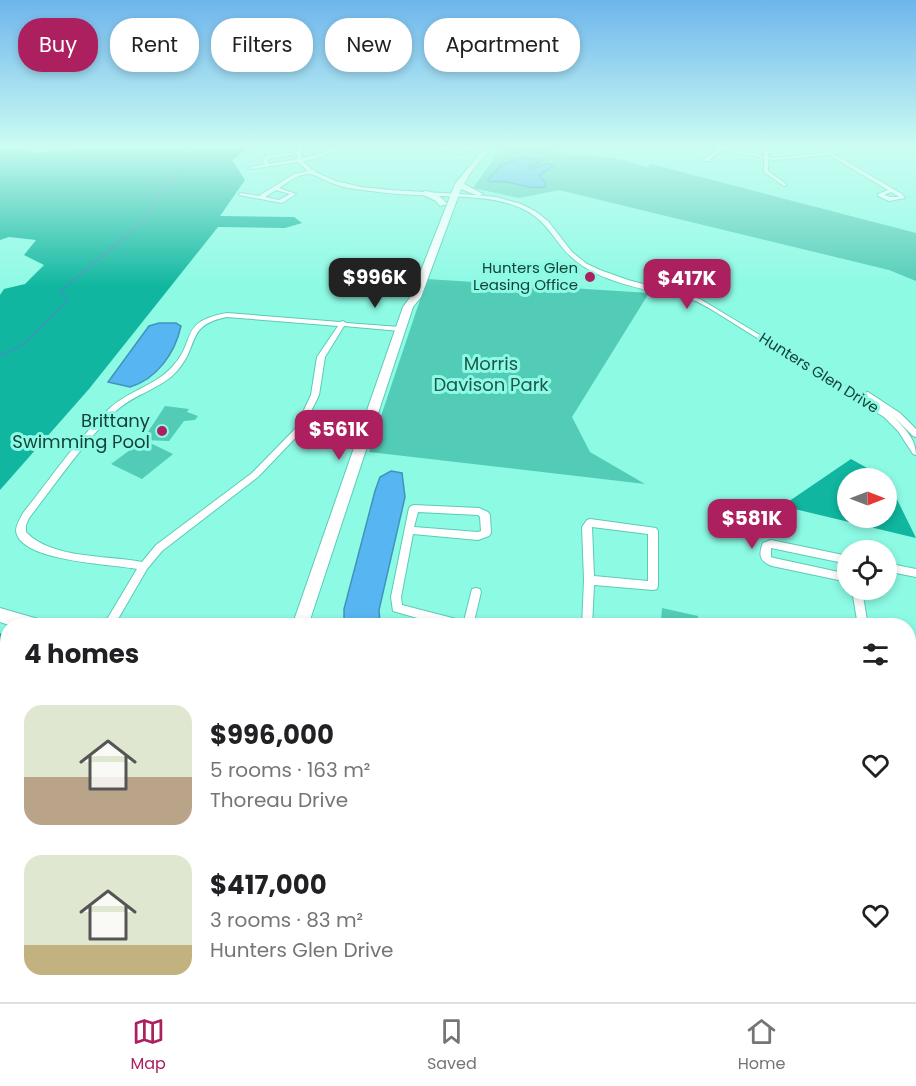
<!DOCTYPE html>
<html lang="en">
<head>
<meta charset="utf-8">
<style>
	body { margin:0; font-family:Poppins,sans-serif; background:#f6f6f6; color:#202124; height:100vh; display:flex; flex-direction:column; font-size:22px; white-space:nowrap }
	* { box-sizing:border-box; margin:0 }
	p { font-size:20px; color:#757577 }
	.icon { flex:none; width:33px; height:33px; fill:none; stroke:currentColor; stroke-width:2; stroke-linecap:round; stroke-linejoin:round }
	.map { position:relative; flex:1; overflow:hidden }
	.sheet { position:absolute; left:0px; top:618px; width:916px; height:384px; display:flex; flex-direction:column; background:#fff; border-radius:24px 24px 0 0; box-shadow:0 3px 9px #0003 }
	.sheet>* { flex:none }
	.guide { position:absolute; left:18px; top:18px; width:600px; height:54px; display:flex; gap:12px }
	.needle { width:39px; rotate:90deg }
	.fabs { position:absolute; left:837px; top:468px; display:grid; gap:12px }
	.fabs a { display:grid; place-items:center; width:60px; height:60px; border-radius:50%; background:#fff; box-shadow:0 3px 9px #0003; font-size:30px }
	.price { position:absolute; translate:-50% -51px; padding:0 14px; border-radius:12px; background:#ac2060; color:#fff; font-size:20px; line-height:39px; filter:drop-shadow(0 2px 3px #0008) }
	.price::after { content:''; position:absolute; left:50%; top:36px; width:18px; height:14px; margin-left:-9px; background:inherit; clip-path:polygon(0 0,100% 0,50% 100%) }
	.price.current { background:#222; color:#fff }
	ul { padding:0; list-style:none }
	li { display:flex; align-items:center; gap:18px; height:150px; padding:0 24px }
	li span { display:grid; place-items:center; flex:none; width:168px; height:120px; border-radius:18px; color:#555 }
	li>.icon { margin-inline-start:auto }
	span .icon { width:72px; height:72px; fill:#fffc; stroke-width:1 }
	li b { font-size:26px }
	h2 { display:flex; justify-content:space-between; align-items:center; height:72px; padding:0 24px; font-size:26px }
	.pill { padding:0 21px; border-radius:24px; background:#fff; box-shadow:0 3px 9px #0003; font-size:21px; line-height:54px }
	.pill.current { background:#ac2060; color:#fff }
	.tabs { display:flex; justify-content:space-around; align-items:center; height:84px; border-top:2px solid #e0e0e0; background:#fff; font-size:16px; color:#757577 }
	.tabs a { display:grid; justify-items:center; gap:3px }
	.tabs .current { color:#ac2060 }
	.map>svg:first-child { display:block }
</style>
</head>
<body>
<div class="map">
<svg width="916" height="1002" viewBox="0 0 916 1002">
	<rect width="100%" height="100%" fill="#8dfae4"/>
	<!-- green -->
	<g fill="#52ccb6">
		<path d="M 503,146 L 555,146 L 555,152 L 614,158 L 647,167 L 651,164 L 916,233 L 916,281 L 889,270 L 559,190 L 519,198 L 473,188 Z"/>
		<path d="M 427,279 L 649,293 L 572,417 L 590,452 L 645,484 L 369,452 Z"/>
		<path d="M 165,406 L 189,409 L 187,412 L 198,416 L 195,420 L 184,421 L 169,441 L 144,440 L 173,454 L 142,479 L 111,464 L 142,441 Z"/>
		<path d="M 662,608 L 698,616 L 698,625 L 680,625 L 661,621 Z"/>
		<path d="M 916,963 L 916,1002 L 880,1002 L 880,995 L 909,994 L 909,967 Z"/>
	</g>
	<!-- forest -->
	<g fill="#10b69f">
		<path d="M 0,146 L 25,146 L 23,148 L 34,153 L 97,146 L 251,146 L 232,160 L 245,180 L 220,216 L 294,217 L 302,223 L 285,228 L 218,227 L 89,389 L 0,490 L 0,295 L 4,289 L 25,284 L 44,265 L 24,255 L 36,240 L 9,237 L 0,240 Z"/>
		<path d="M 851,459 L 885,478 L 848,478 L 848,518 L 886,518 L 887,479 L 916,538 L 782,506 Z"/>
		<path d="M 0,633 L 7,637 L 8,758 L 0,761 Z"/>
	</g>
	<!-- water -->
	<g fill="#57b6f2" stroke="#4293ba" stroke-width="1.5">
		<path d="M 521,158 L 542,160 L 529,167 L 531,169 L 548,163 L 553,166 L 539,176 L 546,183 L 545,187 C 526,191 510,178 491,182 L 488,180 L 500,166 Z"/>
		<path d="M 159,323 L 176,323 L 181,326 C 175,353 157,379 130,387 L 108,382 L 149,326 Z"/>
		<path d="M 391,471 L 402,473 L 405,497 L 379,610 L 380,622 L 384,625 L 344,625 L 344,609 L 375,491 L 380,477 Z"/>
	</g>
	<g fill="none" stroke-linecap="round" stroke-linejoin="round">
		<!-- stream -->
		<path stroke="#4293ba" stroke-width="1.5" d="M 0,355 L 21,346 L 67,302 L 61,291 L 143,222 L 160,192 L 191,157 L 181,155 L 180,151 L 187,146"/>
		<!-- street casing -->
		<g stroke="#5ccbb6" stroke-width="2">
			<g id="street">
				<path d="M 298,146 L 302,146 L 301,158 C 318,156 334,146 351,146 L 314,159 L 303,161 L 312,170 L 315,170 L 315,172 L 336,181 L 361,187 L 390,190 L 475,195 L 496,197 L 521,204 L 535,211 L 548,221 L 572,252 L 587,264 L 600,270 L 628,280 L 700,299 L 876,405 L 861,394 L 865,392 L 868,392 L 900,413 L 916,429 L 916,437 L 913,436 L 892,415 C 903,427 916,438 916,455 L 913,454 L 898,431 L 884,417 L 709,308 L 696,301 C 658,291 607,286 576,261 C 554,244 550,221 521,208 C 496,197 467,197 440,196 C 415,195 389,194 363,190 C 353,189 342,187 332,183 C 325,181 315,173 307,174 C 297,175 288,182 279,188 L 296,194 L 282,203 L 239,195 L 239,194 L 241,193 L 259,196 L 294,174 L 308,171 L 298,162 L 250,169 L 248,168 L 265,164 L 263,161 L 266,156 L 297,152 ZM 297,154 L 297,159 L 269,164 L 267,161 L 269,158 ZM 276,190 L 290,194 L 279,200 L 265,197 Z"/>
				<path d="M 426,146 L 436,146 L 459,152 L 457,153 Z"/>
				<path d="M 709,146 L 719,146 L 764,156 L 764,146 L 768,146 L 768,157 L 773,158 L 826,153 L 819,146 L 824,146 L 832,153 L 902,194 L 905,198 L 889,201 L 878,196 L 878,194 L 888,190 L 829,155 L 773,160 L 768,159 L 768,171 L 786,184 L 786,186 L 784,186 L 764,172 L 764,158 L 723,150 L 708,161 L 704,161 L 704,159 L 718,149 ZM 891,192 L 898,196 L 899,197 L 890,197 L 884,195 Z"/>
				<path d="M 912,146 L 916,146 L 916,151 L 914,151 Z"/>
				<path d="M 227,313 L 340,322 L 343,321 L 346,323 L 400,327 L 403,329 L 400,331 L 344,326 L 325,357 L 319,395 L 301,432 L 258,477 L 162,551 L 147,569 L 114,626 L 103,626 L 137,569 C 113,564 20,562 16,531 C 16,525 20,519 23,513 C 51,478 77,439 111,407 C 129,391 156,385 172,367 C 198,340 177,322 227,313 ZM 227,317 L 338,326 L 317,357 L 311,395 L 295,429 L 252,473 L 156,545 L 142,562 C 107,555 51,559 26,532 L 26,525 L 29,518 C 57,482 83,443 116,411 C 134,394 161,389 177,371 C 200,346 185,325 227,317 Z"/>
				<path d="M 414,505 L 479,508 L 488,512 L 490,515 L 491,533 L 489,536 L 478,540 L 413,534 L 401,597 L 402,605 L 464,621 L 472,589 L 476,588 L 480,589 L 481,592 L 473,626 L 445,626 L 393,611 L 391,597 L 409,508 L 411,506 ZM 418,512 L 478,515 L 480,517 L 481,531 L 478,532 L 414,527 Z"/>
				<path d="M 590,519 L 656,528 L 658,531 L 658,586 L 657,589 L 653,590 L 594,585 L 592,626 L 582,626 L 584,580 L 582,527 L 587,520 ZM 592,527 L 648,534 L 648,581 L 594,576 Z"/>
				<path d="M 771,540 L 848,556 L 848,564 L 771,548 L 771,557 L 774,558 L 848,574 L 848,582 L 772,566 C 760,562 758,555 763,543 Z"/>
				<path d="M 886,563 L 916,569 L 916,577 L 886,571 Z"/>
				<path d="M 852,590 L 862,590 L 868,626 L 858,626 Z"/>
				<path d="M 916,683 L 916,701 L 913,707 L 909,709 L 909,690 L 912,684 Z"/>
				<path d="M 85,994 L 101,994 L 102,1002 L 86,1002 Z"/>
				<path d="M 385,994 L 401,994 L 400,1002 L 384,1002 Z"/>
				<path d="M 630,994 L 651,994 L 656,1002 C 646,1002 635,1002 630,994 Z"/>
			</g>
		</g>
		<!-- secondary casing -->
		<g stroke="#5ccbb6" stroke-width="2">
			<g id="secondary">
				<path d="M 472,146 L 484,146 L 457,154 L 454,152 Z"/>
				<path d="M 486,146 L 493,146 L 471,172 L 464,184 L 483,194 L 479,196 L 461,189 L 421,297 L 413,307 L 308,626 L 292,626 L 403,307 L 411,296 L 455,184 Z"/>
				<path d="M 424,191 C 433,191 442,197 447,204 L 440,206 L 436,201 L 424,195 Z"/>
				<path d="M 0,608 L 45,621 L 47,626 L 12,626 L 0,622 Z"/>
				<path d="M 164,994 L 187,994 L 185,1002 L 161,1002 Z"/>
			</g>
		</g>
		<!-- street -->
		<use href="#street" fill="#fff" fill-rule="evenodd"/>
		<!-- secondary -->
		<use href="#secondary" fill="#fff" fill-rule="evenodd"/>
	</g>
	<!-- sky -->
	<linearGradient id="sky" x2="0" y2="1"><stop stop-color="#6eb5ec"/><stop offset="0.51" stop-color="#ccfdf3"/><stop offset="1" stop-color="#ccfdf3" stop-opacity="0"/></linearGradient>
	<rect width="916" height="287" fill="url(#sky)"/>
	<!-- markers -->
	<g fill="#ac2060" stroke="#8dfae4" stroke-width="2">
		<circle cx="590" cy="277" r="6"/>
		<circle cx="162" cy="431" r="6"/>
	</g>
	<g text-anchor="middle" stroke-width="6" stroke-linejoin="round" paint-order="stroke">
		<!-- far-poi labels -->
		<g font-size="15" fill="#124239" stroke="#8dfae4" text-anchor="end">
			<text x="578" y="273">Hunters Glen<tspan x="578" dy="17">Leasing Office</tspan></text>
		</g>
		<!-- far-street labels -->
		<g font-size="15" fill="#124239" stroke="#8dfae4">
			<text transform="translate(819 373) rotate(32)" y="5">Hunters Glen Drive</text>
		</g>
		<!-- park labels -->
		<g font-size="18" fill="#1f584e" stroke="#8dfae4">
			<text x="491" y="370">Morris<tspan x="491" dy="21">Davison Park</tspan></text>
		</g>
		<!-- poi labels -->
		<g font-size="18" fill="#124239" stroke="#8dfae4" text-anchor="end">
			<text x="150" y="427">Brittany<tspan x="150" dy="21">Swimming Pool</tspan></text>
		</g>
	</g>
</svg>
<div class="fabs">
<a><svg class="needle" viewBox="-14 -14 28 28"><path d="M0-13l5 13h-10z" fill="#e53935"/><path d="M0 13l5-13h-10z" fill="#757577"/></svg></a>
<a><svg class="icon" aria-label="locate" viewBox="0 0 24 24"><circle cx="12" cy="12" r="6"/><path d="M12 2v4M12 18v4M2 12h4M18 12h4"/></svg></a>
</div>
<b class="price current" style="left:375px;top:309px">$996K</b>
<b class="price" style="left:687px;top:310px">$417K</b>
<b class="price" style="left:339px;top:461px">$561K</b>
<b class="price" style="left:752px;top:550px">$581K</b>
<div class="guide">
<a class="pill current">Buy</a>
<a class="pill">Rent</a>
<a class="pill">Filters</a>
<a class="pill">New</a>
<a class="pill">Apartment</a>
</div>
<section class="sheet">
<h2>4 homes<svg class="icon" aria-label="filters" viewBox="0 0 24 24"><path d="M4 7h16M4 17h16"/><circle cx="9" cy="7" r="2"/><circle cx="15" cy="17" r="2"/></svg></h2>
<ul>
<li><span style="background:linear-gradient(#dfe7d0 60%,#b9a48a 0)"><svg class="icon" aria-label="home" viewBox="0 0 24 24"><path d="M3 11l9-7 9 7M6 9v11h12V9"/></svg></span><div><b>$996,000</b><p>5 rooms · 163 m²</p><p>Thoreau Drive</p></div><svg class="icon" aria-label="heart" viewBox="0 0 24 24"><path d="M12 20l-8-8c-3-5 5-10 8-4 3-6 11-1 8 4z"/></svg></li>
<li><span style="background:linear-gradient(#dfe7d0 75%,#c2b280 0)"><svg class="icon" aria-label="home" viewBox="0 0 24 24"><path d="M3 11l9-7 9 7M6 9v11h12V9"/></svg></span><div><b>$417,000</b><p>3 rooms · 83 m²</p><p>Hunters Glen Drive</p></div><svg class="icon" aria-label="heart" viewBox="0 0 24 24"><path d="M12 20l-8-8c-3-5 5-10 8-4 3-6 11-1 8 4z"/></svg></li>
</ul>
</section>
</div>
<nav class="tabs">
<a class="current"><svg class="icon" aria-label="map" viewBox="0 0 24 24"><path d="M3 6l6-2 6 2 6-2v14l-6 2-6-2-6 2zM9 4v14M15 6v14"/></svg>Map</a>
<a><svg class="icon" aria-label="saved" viewBox="0 0 24 24"><path d="M7 4h10v16l-5-4-5 4z"/></svg>Saved</a>
<a><svg class="icon" aria-label="home" viewBox="0 0 24 24"><path d="M3 11l9-7 9 7M6 9v11h12V9"/></svg>Home</a>
</nav>
</body>
</html>
